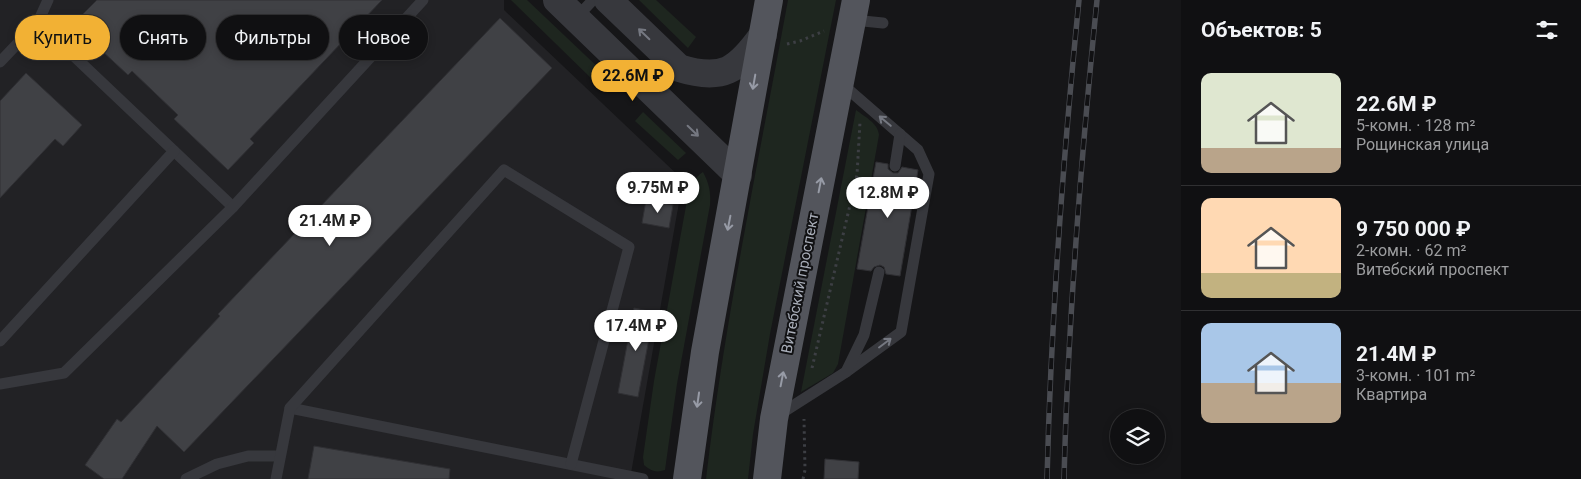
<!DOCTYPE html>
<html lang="ru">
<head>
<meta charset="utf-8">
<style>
	body { margin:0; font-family:Roboto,sans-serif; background:#19191b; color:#f1f3f6; height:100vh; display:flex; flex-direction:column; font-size:19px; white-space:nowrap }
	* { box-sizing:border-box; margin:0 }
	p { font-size:16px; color:#9c9d9f }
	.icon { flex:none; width:28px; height:28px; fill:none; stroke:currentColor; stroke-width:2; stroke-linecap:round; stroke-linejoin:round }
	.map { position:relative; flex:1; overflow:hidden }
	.sheet { display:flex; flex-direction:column; background:#101012; width:400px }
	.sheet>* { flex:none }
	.hud { position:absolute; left:15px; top:15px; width:475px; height:45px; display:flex; gap:10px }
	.tools { position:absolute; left:1110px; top:409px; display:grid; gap:10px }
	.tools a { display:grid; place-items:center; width:55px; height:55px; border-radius:50%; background:#101012; box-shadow:0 2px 8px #0003,0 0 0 1px #303032; font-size:25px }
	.price { position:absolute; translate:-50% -42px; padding:0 11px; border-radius:18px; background:#fff; color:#222; font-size:16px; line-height:32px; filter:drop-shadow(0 1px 2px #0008) }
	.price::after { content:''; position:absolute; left:50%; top:30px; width:15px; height:11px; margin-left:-8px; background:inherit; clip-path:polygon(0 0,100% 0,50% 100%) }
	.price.current { background:#f2b134; color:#111 }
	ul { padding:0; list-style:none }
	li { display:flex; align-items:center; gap:15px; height:125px; padding:0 20px }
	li+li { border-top:1px solid #303032 }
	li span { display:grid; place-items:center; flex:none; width:140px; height:100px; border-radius:10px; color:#555 }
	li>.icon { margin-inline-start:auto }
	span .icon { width:60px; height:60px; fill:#fffc; stroke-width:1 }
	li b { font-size:21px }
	h2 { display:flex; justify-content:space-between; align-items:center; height:60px; padding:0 20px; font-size:21px }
	.tag { padding:0 18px; border-radius:22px; background:#101012; box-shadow:0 2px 8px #0003,0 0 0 1px #303032; font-size:18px; line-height:45px }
	.tag.current { background:#f2b134; color:#111 }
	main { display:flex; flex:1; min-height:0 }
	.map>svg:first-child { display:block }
</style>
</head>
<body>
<main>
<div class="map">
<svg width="1181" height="479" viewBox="0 0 1181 479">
	<rect width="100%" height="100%" fill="#161618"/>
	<!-- built -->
	<path fill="#222225" d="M 0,0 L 504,0 L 504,10 L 683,180 L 630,479 L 0,479 Z"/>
	<!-- green -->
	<g fill="#1e261f">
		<path d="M 511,0 L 527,0 L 604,73 L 595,82 Z"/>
		<path d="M 639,0 L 656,0 L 696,37 L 688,48 Z"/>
		<path d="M 788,0 L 836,0 L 770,334 L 753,434 L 748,479 L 706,479 C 725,318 759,159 788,0 Z"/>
		<path d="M 856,110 C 865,117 878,123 879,135 L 838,364 L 833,373 L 801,392 Z"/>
		<path d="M 643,112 L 686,153 L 678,160 L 635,121 Z"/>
		<path d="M 703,172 C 709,183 711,192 710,205 L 677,384 L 665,470 C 656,473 651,471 644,465 L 643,457 L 654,381 L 688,195 C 691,185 694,178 703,172 Z"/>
	</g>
	<!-- building -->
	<g fill="#404145" stroke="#303034">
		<path d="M 97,0 L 382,0 L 250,139 L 254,143 L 228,170 L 174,119 L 178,115 L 132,71 L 128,75 L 73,24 Z"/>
		<path d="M 500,18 L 552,68 L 184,452 L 157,426 L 122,479 L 104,479 L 85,465 L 117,419 L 121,422 L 220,316 L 218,314 Z"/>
		<path d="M 26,73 L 82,125 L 63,146 L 55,139 L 0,198 L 0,101 Z"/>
		<path d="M 876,162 L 888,164 L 888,169 L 893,173 L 898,173 L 902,167 L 918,170 L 900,276 L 886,274 L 884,267 L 880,265 L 874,267 L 871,271 L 857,269 Z"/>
		<path d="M 646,200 L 673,205 L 669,228 L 642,223 Z"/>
		<path d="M 634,308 L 654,312 L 638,397 L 618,393 Z"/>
		<path d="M 314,446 L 450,469 L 449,479 L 308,479 Z"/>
		<path d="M 825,459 L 859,462 L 858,479 L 824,479 Z"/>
	</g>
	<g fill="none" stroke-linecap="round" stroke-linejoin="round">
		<!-- path -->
		<g stroke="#3d3f44" stroke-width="3" stroke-dasharray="2.5 4" stroke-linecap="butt">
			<path d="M 787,44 L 800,41 L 824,31"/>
			<path d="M 812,368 L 857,175 L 860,122"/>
			<path d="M 803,479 L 805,470 L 804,419"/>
		</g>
		<!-- service -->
		<g stroke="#37383d" stroke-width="11">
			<path d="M 576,18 L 593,0"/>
			<path d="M 853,20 L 883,23"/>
			<path d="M 38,22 L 233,207"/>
			<path d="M 0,62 L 38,22 L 48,0"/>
			<path d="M 842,84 L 918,150 L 929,174 L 901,332 L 846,372"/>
			<path d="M 895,166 L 900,134"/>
			<path d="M 0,341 L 174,151"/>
			<path d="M 0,384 L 64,373 L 233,207 L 423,0"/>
			<path d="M 290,408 L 643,479"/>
			<path d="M 777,416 L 846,372 L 864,335 L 879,272"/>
			<path d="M 186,479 L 217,464 L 248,456 L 280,456"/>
			<path d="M 276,479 L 290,408 L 504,170 L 629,247 L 571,464"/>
		</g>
		<!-- tertiary -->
		<g stroke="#37383d" stroke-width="28">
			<path d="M 557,0 L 738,175"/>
			<path d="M 608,0 L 679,68 C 723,82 738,70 763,35"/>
		</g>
		<!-- primary -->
		<g stroke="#53555c" stroke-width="28">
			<path d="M 687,479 L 705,352 L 769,0"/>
			<path d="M 767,479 L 774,419 L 856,0"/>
		</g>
		<!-- rail casing -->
		<g stroke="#4a4c52" stroke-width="5.5">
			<g id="rail">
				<path d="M 1047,479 C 1051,319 1063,159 1079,0"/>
				<path d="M 1064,479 C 1068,319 1081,159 1097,0"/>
			</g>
		</g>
		<!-- rail -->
		<use href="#rail" stroke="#111113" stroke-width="4" stroke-dasharray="11" stroke-linecap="butt"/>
	</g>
	<!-- one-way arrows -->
	<defs><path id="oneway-shaft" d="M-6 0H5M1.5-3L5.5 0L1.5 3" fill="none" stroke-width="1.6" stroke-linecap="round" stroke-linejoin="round" transform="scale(1.25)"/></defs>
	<g stroke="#757881">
		<use href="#oneway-shaft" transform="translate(644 34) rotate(-136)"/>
		<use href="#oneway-shaft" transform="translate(885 121) rotate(-140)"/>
		<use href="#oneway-shaft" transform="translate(693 131) rotate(44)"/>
		<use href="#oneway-shaft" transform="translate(885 343) rotate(-37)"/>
	</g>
	<g stroke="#979ba6">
		<use href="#oneway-shaft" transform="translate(754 82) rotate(100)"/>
		<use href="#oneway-shaft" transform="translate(820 185) rotate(-79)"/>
		<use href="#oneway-shaft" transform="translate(729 223) rotate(101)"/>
		<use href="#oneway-shaft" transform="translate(782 379) rotate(-79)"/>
		<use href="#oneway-shaft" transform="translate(698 400) rotate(98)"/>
	</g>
	<g text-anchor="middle" stroke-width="4" stroke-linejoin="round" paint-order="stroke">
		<!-- street labels -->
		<g font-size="15" fill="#a8adb8" stroke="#111113">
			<text transform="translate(800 283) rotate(-79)" y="5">Витебский проспект</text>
		</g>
	</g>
</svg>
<div class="tools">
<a><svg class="icon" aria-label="layers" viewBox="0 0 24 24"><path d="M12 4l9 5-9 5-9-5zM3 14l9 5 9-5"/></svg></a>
</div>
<b class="price current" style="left:633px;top:102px">22.6M ₽</b>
<b class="price" style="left:658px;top:214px">9.75M ₽</b>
<b class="price" style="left:888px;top:219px">12.8M ₽</b>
<b class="price" style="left:330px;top:247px">21.4M ₽</b>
<b class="price" style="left:636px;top:352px">17.4M ₽</b>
<div class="hud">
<a class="tag current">Купить</a>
<a class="tag">Снять</a>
<a class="tag">Фильтры</a>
<a class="tag">Новое</a>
</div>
</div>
<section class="sheet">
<h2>Объектов: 5<svg class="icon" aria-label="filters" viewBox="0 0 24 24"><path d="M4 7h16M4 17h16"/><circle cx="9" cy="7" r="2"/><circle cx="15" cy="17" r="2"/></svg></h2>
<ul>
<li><span style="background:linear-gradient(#dfe7d0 75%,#b9a48a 0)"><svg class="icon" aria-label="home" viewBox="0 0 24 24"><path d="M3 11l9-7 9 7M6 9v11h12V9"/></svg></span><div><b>22.6M ₽</b><p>5-комн. · 128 m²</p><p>Рощинская улица</p></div></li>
<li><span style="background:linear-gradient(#ffd9b3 75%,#c2b280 0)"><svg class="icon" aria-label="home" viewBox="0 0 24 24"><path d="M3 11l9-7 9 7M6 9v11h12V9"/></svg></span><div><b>9 750 000 ₽</b><p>2-комн. · 62 m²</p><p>Витебский проспект</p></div></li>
<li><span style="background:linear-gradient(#a9c7e8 60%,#b9a48a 0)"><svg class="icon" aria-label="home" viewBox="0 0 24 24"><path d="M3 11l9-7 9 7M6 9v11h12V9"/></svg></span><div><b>21.4M ₽</b><p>3-комн. · 101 m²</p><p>Квартира</p></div></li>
</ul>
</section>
</main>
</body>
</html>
